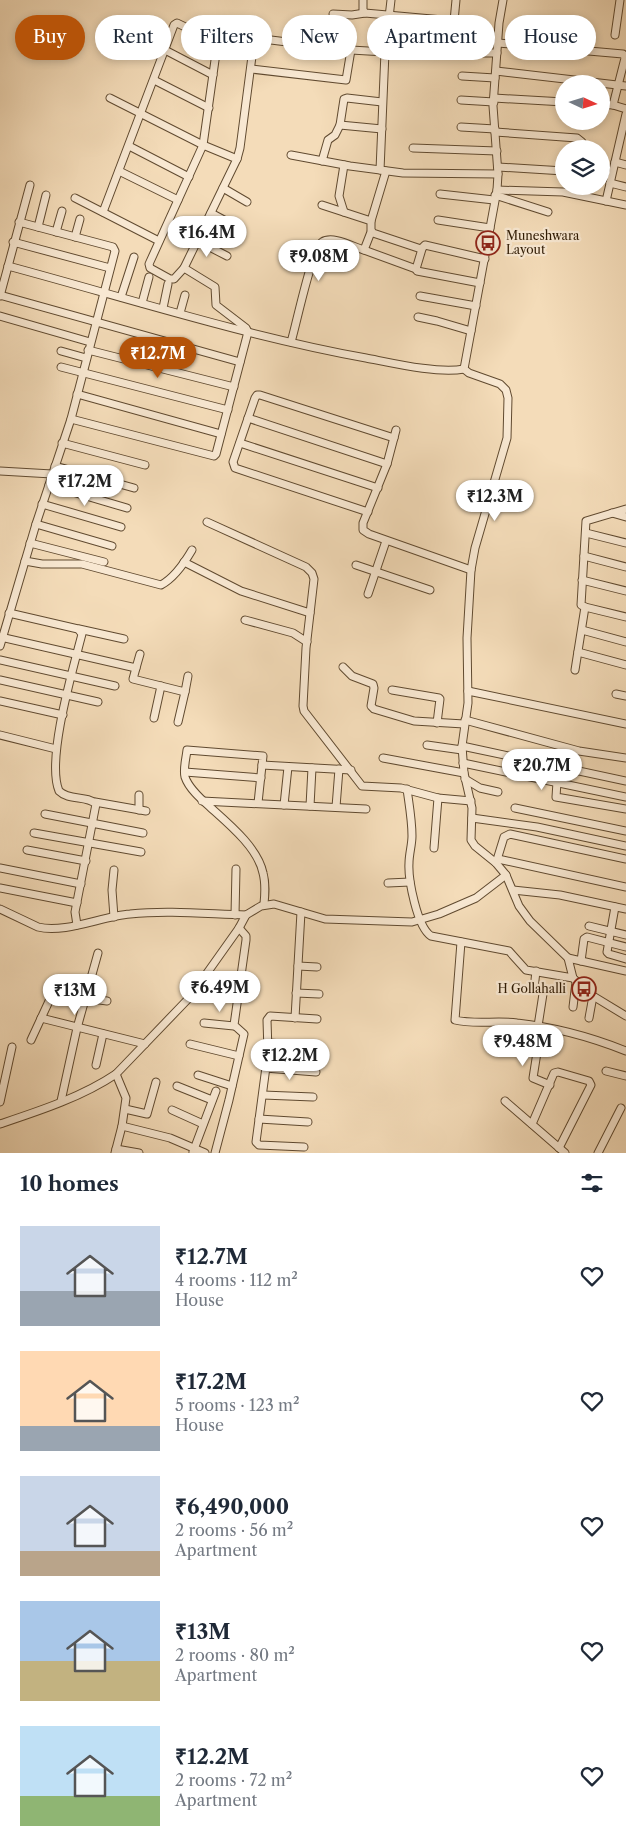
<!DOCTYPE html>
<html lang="en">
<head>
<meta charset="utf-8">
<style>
	body { margin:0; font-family:"Libre Caslon Text",serif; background:#f2f2f3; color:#1f2937; height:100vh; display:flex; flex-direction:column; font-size:19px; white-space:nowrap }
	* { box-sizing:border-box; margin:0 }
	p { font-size:16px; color:#747a83 }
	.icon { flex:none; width:28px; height:28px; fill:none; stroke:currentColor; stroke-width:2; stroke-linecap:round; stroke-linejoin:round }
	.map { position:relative; height:1153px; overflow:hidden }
	.drawer { display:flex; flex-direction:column; background:#fff; flex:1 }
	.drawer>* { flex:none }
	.top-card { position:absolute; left:15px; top:15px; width:596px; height:45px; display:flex; gap:10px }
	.needle { width:32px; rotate:94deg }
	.buttons { position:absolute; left:555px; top:75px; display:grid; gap:10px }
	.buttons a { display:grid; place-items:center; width:55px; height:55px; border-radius:50%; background:#fff; box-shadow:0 2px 8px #0003; font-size:25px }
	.price { position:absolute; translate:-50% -42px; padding:0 11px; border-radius:18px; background:#fff; color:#222; font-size:16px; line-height:32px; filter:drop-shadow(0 1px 2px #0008) }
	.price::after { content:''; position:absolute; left:50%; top:30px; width:15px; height:11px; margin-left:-8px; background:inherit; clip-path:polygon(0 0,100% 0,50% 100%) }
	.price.on { background:#b45309; color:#fff }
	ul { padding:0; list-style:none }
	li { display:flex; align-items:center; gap:15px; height:125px; padding:0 20px }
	li span { display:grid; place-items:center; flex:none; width:140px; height:100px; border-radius:0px; color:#555 }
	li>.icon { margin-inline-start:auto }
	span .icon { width:60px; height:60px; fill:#fffc; stroke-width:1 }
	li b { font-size:21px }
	h2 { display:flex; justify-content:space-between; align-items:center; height:60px; padding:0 20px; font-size:21px }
	.tag { padding:0 18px; border-radius:22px; background:#fff; box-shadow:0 2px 8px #0003; font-size:18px; line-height:45px }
	.tag.on { background:#b45309; color:#fff }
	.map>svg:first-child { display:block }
</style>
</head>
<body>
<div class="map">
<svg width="626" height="1153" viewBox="0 0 626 1153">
	<rect width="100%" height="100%" fill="#f4dcb9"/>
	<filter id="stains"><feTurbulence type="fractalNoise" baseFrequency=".004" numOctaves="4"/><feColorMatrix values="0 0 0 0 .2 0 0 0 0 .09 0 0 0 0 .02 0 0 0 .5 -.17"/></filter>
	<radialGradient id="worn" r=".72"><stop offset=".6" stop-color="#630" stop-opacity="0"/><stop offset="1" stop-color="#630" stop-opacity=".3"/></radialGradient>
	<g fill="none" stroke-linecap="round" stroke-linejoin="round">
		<!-- minor casing -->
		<g stroke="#604a30" stroke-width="9">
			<g id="minor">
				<path d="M 363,0 L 363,10 L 365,13 L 454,21 L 456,0"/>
				<path d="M 503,0 L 499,23 L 493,106 L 498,174 L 497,190 L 464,369 L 469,373 L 500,384 L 506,390 L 508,398 L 507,438 L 475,548 L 471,570 L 467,638 L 468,703 L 462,746 L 464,773 L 472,808 L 471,840 L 475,846 L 496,863 L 506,875 L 519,906 L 530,921 L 568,958 L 573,978 L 593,996 L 626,1016"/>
				<path d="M 333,14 L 352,15 L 365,13"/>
				<path d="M 615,35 L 620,0"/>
				<path d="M 498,43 L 623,54 L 625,58 L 613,105"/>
				<path d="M 386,44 L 421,48 L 425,19"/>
				<path d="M 165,50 L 213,75"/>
				<path d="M 462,53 L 497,53"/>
				<path d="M 251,69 L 346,80 L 351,50"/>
				<path d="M 496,71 L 626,86"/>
				<path d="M 462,76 L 495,78"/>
				<path d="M 154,80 L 209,108"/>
				<path d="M 494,98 L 564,102"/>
				<path d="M 461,100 L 494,102"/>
				<path d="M 601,104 L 613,105 L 626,109"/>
				<path d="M 340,125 L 382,129"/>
				<path d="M 461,127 L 495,129"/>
				<path d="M 495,132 L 577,138 L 582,142 L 581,149"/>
				<path d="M 129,146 L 189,177"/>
				<path d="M 413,148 L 497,151"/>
				<path d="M 291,155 L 350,166 L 403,173 L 498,174"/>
				<path d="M 237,159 L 240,148 L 254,41 L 255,38 L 351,50 L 385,52 L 391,0"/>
				<path d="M 322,161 L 328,140 L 335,135 L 340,125 L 344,99 L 347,98 L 382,102"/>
				<path d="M 615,162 L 626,165"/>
				<path d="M 498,167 L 564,171"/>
				<path d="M 380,170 L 385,52"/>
				<path d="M 119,171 L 178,200"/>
				<path d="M 610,183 L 626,187"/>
				<path d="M 223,188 L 247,202"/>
				<path d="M 497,190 L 563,192 L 626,205"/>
				<path d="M 440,194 L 494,200"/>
				<path d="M 495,195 L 548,212"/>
				<path d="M 75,198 L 159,241"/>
				<path d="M 606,201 L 626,114"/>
				<path d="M 322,205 L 371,221 L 371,230 L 373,233 L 421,249 L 425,245 L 485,259"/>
				<path d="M 103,212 L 174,25 L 177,23 L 216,42 L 217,46 L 203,145 L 149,264 L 150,268 L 170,279 L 174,279 L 184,268"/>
				<path d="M 344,212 L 339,196 L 344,165"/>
				<path d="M 211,213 L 237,227"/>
				<path d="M 438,220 L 490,228"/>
				<path d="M 371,221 L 386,171"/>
				<path d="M 38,227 L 46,195"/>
				<path d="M 56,232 L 62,211"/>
				<path d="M 371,232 L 364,250 L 416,269"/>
				<path d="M 75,237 L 80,219"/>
				<path d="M 198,241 L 227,256"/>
				<path d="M 13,242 L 110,268"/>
				<path d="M 422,249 L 416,269 L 417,271 L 480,283"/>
				<path d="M 8,266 C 127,298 245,336 366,358 C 392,363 438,374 464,369"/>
				<path d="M 0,295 L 240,362"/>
				<path d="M 0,296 L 30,185"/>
				<path d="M 420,296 L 476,306"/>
				<path d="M 121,297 L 134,257"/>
				<path d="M 142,303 L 149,277"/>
				<path d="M 163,308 L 168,284"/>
				<path d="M 180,313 L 185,295"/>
				<path d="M 0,316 L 90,342"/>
				<path d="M 418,317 L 437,321 L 471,331"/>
				<path d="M 291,342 C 296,326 312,248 322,242 C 333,235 353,247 364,250"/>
				<path d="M 88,350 L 234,387"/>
				<path d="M 61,351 L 86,358"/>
				<path d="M 61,367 L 228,410"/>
				<path d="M 77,394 L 221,434"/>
				<path d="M 248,418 L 387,464"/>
				<path d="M 71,419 L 214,456 L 216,454 L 248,332 L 246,328 L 216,305 L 215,287 L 184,268 L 237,159 L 203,145 L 110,98"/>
				<path d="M 396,430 L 387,464 L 363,523 L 363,530 L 369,534 L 471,570"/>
				<path d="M 62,443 L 145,465"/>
				<path d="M 240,443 L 378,488"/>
				<path d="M 55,466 L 134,488"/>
				<path d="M 0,471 L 52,474"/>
				<path d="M 49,485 L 127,508"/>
				<path d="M 42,504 L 121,527"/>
				<path d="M 368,512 L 235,468 L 233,462 L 255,398 L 257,395 L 260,395 L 394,438"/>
				<path d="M 612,513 L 626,517"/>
				<path d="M 207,522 L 306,567 L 312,573 L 314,579 L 306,648 L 303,706 L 304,711 L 362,786 L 401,788 L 438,798 L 471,801"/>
				<path d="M 36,524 L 112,546"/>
				<path d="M 586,533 L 626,543"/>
				<path d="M 30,543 L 104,562"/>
				<path d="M 584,556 L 626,567"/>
				<path d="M 25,561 L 42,564 L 82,564 L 161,585 C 174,578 185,562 192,550"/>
				<path d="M 184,562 L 241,591 L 310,613"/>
				<path d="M 356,565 L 430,590"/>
				<path d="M 582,580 L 626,591"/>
				<path d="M 368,594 L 386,541"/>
				<path d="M 585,607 L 626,617"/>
				<path d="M 9,613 L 78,629 L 82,634 C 73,669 46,760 59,791 C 69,801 87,795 96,804 L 75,912 L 77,925"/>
				<path d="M 245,620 L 293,633 L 307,642"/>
				<path d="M 79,629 L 124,639"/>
				<path d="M 582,630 L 626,642"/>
				<path d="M 0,637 L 136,668 L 140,654"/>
				<path d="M 0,646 L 36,524 L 71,419 L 115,251 L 113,247 L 19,222"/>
				<path d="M 578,652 L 626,665"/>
				<path d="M 0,660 L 115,686"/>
				<path d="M 343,667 L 352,676 L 373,684 L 374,688 L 371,706 L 374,709 L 414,721 L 464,724"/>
				<path d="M 136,668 L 133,679 L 185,692 L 188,676"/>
				<path d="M 575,670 L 585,607 L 581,605 L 586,521 L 626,509"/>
				<path d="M 0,680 L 98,702"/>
				<path d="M 392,690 L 439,698 L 440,699 L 437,723"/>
				<path d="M 468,691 L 626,724"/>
				<path d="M 616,694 L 626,696"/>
				<path d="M 0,701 L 63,715"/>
				<path d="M 154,718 L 161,686"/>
				<path d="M 465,720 L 579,751 L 626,758"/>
				<path d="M 178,722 L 185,692"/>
				<path d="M 0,735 L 56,749"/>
				<path d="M 427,745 L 462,750"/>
				<path d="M 462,746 L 626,781"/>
				<path d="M 383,758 L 464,773"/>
				<path d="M 463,763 L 626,797"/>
				<path d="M 262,765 L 351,770"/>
				<path d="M 185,772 L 261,778"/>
				<path d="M 465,779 L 480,788 L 498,792"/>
				<path d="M 557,782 L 556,797 L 626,809"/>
				<path d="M 407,789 C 409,804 412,820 412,836 C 412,845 409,854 409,863 C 408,879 417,927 431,936 L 509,951 L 526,970 L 573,978"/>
				<path d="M 139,795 L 139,810"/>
				<path d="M 202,801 L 366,809"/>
				<path d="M 95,802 L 146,811"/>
				<path d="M 258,803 L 263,756 L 187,750 C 186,759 183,769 185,777 C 189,789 202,800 210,807 C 229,824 258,848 263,873 C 266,884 265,894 264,904"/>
				<path d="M 284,805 L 288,767"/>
				<path d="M 310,806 L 312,768"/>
				<path d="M 336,807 L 339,769"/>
				<path d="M 515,808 L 626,831"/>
				<path d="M 45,814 L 143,833"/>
				<path d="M 472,818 L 537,827 L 626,846"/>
				<path d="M 34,833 L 141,852"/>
				<path d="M 434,848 L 438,798"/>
				<path d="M 27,850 L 86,861"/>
				<path d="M 498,859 L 626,887"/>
				<path d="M 496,863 L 504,837 L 510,834 L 626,859"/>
				<path d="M 0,868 L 81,884"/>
				<path d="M 388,883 L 410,882"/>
				<path d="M 0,888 L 77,903"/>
				<path d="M 513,890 L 560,895 L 626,909"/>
				<path d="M 615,907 L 607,952 L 609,954 L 626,959"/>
				<path d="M 0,909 L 38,927 C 64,934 103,916 130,914 C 168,910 208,914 246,915"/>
				<path d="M 235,915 L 236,869"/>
				<path d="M 114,917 L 112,890 L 114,870"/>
				<path d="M 589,926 L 626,935"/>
				<path d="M 461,942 L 455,1020 C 475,1025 497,1020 517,1023 C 554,1027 591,1037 626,1051"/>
				<path d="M 568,958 L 626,971"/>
				<path d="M 581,961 L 584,939 L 587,937 L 626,947"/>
				<path d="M 298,966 L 317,967"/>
				<path d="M 536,971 L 534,989 L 542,991 L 543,994 L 538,1026"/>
				<path d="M 296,993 L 319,994"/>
				<path d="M 85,998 L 107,1001"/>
				<path d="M 573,1007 L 576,982"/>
				<path d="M 41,1018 L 145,1044"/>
				<path d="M 295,1018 L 301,912"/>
				<path d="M 589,1018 L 593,996"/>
				<path d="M 204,1023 L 234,1026"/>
				<path d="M 541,1027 L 533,1078 L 550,1085"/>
				<path d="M 31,1040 L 50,999 L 51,998 L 84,1003"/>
				<path d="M 268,1043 L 317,1046"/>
				<path d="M 190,1044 L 239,1056"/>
				<path d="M 96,1065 L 103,1034"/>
				<path d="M 265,1068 L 316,1072"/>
				<path d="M 606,1071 L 626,1076"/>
				<path d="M 198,1075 L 232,1086"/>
				<path d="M 177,1086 L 212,1100"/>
				<path d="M 263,1095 L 313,1097"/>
				<path d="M 61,1101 L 77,1028 L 98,953"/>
				<path d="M 505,1101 L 565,1153"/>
				<path d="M 0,1102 L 12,1047"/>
				<path d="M 125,1109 L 147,1114 L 156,1082"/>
				<path d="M 172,1110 L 203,1124"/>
				<path d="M 259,1119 L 308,1122"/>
				<path d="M 0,1124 C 39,1111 82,1097 116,1074 L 190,997 L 239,928 L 246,915 L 261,906 L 274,904 L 325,919 L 412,922 L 439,914 L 476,898 L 506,875"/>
				<path d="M 532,1124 L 554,1073 L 558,1072 L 589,1081 L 591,1085 L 559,1148"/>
				<path d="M 122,1126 L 170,1138 L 205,1153"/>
				<path d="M 304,1147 L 259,1145 L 256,1142 L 268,1052 L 267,1020 L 270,1016 L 317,1019"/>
				<path d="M 116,1149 L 139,1153"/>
				<path d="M 193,1152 L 216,1091"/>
				<path d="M 115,1153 L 122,1126 L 126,1098 L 116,1074"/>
				<path d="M 215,1153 L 229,1100 L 244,1034 L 234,1025 L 246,940 L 246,936 L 239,928"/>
				<path d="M 598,1153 L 621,1108"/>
			</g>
		</g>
		<!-- minor -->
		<use href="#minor" stroke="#f8e8d2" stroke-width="7"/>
	</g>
	<!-- icons -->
	<defs>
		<g id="bus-ring" transform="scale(1.25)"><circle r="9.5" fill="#f8e8d2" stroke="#8f2418" stroke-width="1.5"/><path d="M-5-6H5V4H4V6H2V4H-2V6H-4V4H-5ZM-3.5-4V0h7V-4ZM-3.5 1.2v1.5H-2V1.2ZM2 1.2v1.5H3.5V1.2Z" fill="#8f2418"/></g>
	</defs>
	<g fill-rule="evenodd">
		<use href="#bus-ring" x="488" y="243"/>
		<use href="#bus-ring" x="584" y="989"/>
	</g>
	<g text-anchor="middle" stroke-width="4.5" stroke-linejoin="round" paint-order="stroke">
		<!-- poi labels -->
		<g font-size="12" fill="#2e1a03" stroke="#f8e8d2" text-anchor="start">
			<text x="506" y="240">Muneshwara<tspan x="506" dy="14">Layout</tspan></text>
			<text x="566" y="993" text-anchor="end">H Gollahalli</text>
		</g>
	</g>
	<rect width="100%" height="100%" filter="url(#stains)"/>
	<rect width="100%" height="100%" fill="url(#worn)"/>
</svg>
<div class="buttons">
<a><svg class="needle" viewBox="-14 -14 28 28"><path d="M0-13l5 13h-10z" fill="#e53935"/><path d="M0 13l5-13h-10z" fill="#747a83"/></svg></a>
<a><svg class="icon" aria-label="layers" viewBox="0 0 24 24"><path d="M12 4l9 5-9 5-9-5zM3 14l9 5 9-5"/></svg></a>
</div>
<b class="price" style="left:207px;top:258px">₹16.4M</b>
<b class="price" style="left:319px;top:282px">₹9.08M</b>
<b class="price on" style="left:158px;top:379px">₹12.7M</b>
<b class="price" style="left:85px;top:507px">₹17.2M</b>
<b class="price" style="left:495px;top:522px">₹12.3M</b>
<b class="price" style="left:542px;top:791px">₹20.7M</b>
<b class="price" style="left:220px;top:1013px">₹6.49M</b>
<b class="price" style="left:75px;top:1016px">₹13M</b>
<b class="price" style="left:523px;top:1067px">₹9.48M</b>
<b class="price" style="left:290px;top:1081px">₹12.2M</b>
<div class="top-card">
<a class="tag on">Buy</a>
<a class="tag">Rent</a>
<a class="tag">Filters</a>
<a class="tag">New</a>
<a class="tag">Apartment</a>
<a class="tag">House</a>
</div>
</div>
<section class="drawer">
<h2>10 homes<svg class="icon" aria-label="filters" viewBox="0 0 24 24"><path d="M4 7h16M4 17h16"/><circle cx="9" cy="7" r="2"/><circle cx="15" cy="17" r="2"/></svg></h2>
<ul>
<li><span style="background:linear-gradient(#c9d6e8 65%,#9aa5b1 0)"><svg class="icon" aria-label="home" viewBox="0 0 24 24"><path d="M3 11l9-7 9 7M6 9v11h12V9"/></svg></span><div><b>₹12.7M</b><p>4 rooms · 112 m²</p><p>House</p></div><svg class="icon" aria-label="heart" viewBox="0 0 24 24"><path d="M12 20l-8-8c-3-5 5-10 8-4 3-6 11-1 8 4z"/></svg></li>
<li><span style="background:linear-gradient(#ffd9b3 75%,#9aa5b1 0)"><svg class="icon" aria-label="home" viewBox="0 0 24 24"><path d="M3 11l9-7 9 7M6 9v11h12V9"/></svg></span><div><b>₹17.2M</b><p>5 rooms · 123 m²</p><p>House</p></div><svg class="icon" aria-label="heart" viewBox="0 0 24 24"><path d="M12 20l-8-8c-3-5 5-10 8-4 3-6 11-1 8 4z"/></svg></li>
<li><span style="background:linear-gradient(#c9d6e8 75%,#b9a48a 0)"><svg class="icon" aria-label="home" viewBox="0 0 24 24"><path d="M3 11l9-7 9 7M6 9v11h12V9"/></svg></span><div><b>₹6,490,000</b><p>2 rooms · 56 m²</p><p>Apartment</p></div><svg class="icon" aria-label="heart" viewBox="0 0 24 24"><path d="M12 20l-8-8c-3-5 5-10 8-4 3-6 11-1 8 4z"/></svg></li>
<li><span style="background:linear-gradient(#a9c7e8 60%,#c2b280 0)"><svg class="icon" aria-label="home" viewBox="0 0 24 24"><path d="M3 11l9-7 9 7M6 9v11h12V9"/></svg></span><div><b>₹13M</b><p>2 rooms · 80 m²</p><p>Apartment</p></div><svg class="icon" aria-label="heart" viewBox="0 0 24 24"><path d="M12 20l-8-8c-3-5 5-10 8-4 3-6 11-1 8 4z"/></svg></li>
<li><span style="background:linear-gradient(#bfe0f5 70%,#8fb573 0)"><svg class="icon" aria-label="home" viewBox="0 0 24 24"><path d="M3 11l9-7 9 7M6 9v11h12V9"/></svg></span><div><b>₹12.2M</b><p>2 rooms · 72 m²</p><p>Apartment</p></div><svg class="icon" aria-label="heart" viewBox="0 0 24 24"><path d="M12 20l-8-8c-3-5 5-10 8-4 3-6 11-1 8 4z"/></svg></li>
</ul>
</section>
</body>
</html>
